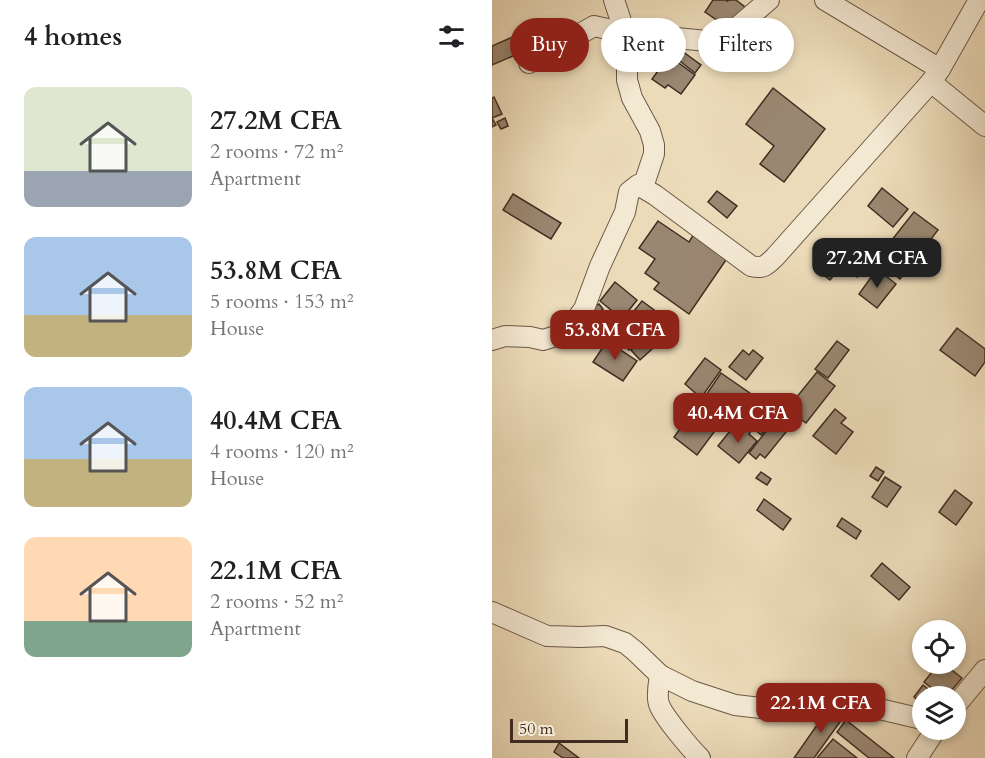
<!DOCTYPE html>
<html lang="en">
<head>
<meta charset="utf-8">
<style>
	body { margin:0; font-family:Cardo,serif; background:#f2f2f2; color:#202124; height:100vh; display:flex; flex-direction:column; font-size:22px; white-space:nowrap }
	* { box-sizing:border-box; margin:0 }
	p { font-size:20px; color:#757577 }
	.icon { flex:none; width:33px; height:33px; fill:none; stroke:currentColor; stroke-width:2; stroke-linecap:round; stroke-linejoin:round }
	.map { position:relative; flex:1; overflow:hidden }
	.sheet { display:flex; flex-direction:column; background:#fff; width:492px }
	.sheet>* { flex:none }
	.top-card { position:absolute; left:18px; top:18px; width:384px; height:54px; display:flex; gap:12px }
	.fabs { position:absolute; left:420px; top:620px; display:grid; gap:12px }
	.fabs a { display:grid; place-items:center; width:54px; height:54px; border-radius:50%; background:#fff; box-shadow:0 3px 9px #0003; font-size:30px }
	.scale { position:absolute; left:18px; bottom:15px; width:118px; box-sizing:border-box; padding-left:6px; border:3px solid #412c22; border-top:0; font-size:16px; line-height:21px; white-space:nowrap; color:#412c22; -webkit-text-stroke:4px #f3e8d2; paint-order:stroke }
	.price { position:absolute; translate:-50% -51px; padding:0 14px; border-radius:12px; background:#8f2418; color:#fff; font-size:20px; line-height:39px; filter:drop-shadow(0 2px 3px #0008) }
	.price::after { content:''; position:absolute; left:50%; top:36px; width:18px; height:14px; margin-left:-9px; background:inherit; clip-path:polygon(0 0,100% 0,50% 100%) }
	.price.selected { background:#222; color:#fff }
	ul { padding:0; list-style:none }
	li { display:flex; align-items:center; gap:18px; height:150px; padding:0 24px }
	li span { display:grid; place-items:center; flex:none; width:168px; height:120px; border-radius:12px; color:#555 }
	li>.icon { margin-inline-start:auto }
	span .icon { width:72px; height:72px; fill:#fffc; stroke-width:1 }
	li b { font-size:26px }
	h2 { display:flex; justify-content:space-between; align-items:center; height:72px; padding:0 24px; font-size:26px }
	.pill { padding:0 21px; border-radius:27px; background:#fff; box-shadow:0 3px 9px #0003; font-size:21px; line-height:54px }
	.pill.selected { background:#8f2418; color:#fff }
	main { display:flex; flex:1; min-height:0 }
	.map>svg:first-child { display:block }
</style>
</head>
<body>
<main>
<section class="sheet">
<h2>4 homes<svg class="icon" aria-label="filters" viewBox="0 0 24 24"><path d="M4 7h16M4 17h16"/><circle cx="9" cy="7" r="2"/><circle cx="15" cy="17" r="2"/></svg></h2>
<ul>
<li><span style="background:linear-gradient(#dfe7d0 70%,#9aa5b1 0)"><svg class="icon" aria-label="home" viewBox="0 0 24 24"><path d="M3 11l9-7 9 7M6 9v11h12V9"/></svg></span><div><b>27.2M CFA</b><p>2 rooms · 72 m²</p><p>Apartment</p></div></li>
<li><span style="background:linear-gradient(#a9c7e8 65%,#c2b280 0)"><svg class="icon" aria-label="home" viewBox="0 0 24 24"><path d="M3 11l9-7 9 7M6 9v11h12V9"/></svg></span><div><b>53.8M CFA</b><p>5 rooms · 153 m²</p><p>House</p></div></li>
<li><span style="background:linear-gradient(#a9c7e8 60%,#c2b280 0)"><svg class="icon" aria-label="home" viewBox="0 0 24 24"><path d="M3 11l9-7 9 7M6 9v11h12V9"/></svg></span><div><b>40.4M CFA</b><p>4 rooms · 120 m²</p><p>House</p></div></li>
<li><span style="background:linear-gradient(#ffd9b3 70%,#7fa58c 0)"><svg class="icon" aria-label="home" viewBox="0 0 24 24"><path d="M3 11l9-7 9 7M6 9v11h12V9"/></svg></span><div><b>22.1M CFA</b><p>2 rooms · 52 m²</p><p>Apartment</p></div></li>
</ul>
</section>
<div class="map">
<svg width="493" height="758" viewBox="0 0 493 758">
	<rect width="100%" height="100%" fill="#ecdbb9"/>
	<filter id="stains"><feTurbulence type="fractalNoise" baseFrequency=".00333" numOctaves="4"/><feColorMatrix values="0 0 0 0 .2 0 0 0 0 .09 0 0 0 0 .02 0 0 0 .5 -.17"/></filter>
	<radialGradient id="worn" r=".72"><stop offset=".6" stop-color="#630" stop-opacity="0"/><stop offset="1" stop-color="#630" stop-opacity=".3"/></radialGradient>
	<!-- building -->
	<g fill="#9a8771" stroke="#412c22" stroke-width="1.5">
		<path d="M 221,0 L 234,0 L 235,1 L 237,0 L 244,0 L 253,7 L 238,29 L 213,12 Z"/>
		<path d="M 23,36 L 30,52 L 0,65 L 0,46 Z"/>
		<path d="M 190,51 L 209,65 L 203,73 L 184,58 Z"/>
		<path d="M 177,56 L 203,75 L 189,94 L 176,85 L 173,88 L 160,79 Z"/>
		<path d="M 281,88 L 333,129 L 292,182 L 268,164 L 282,146 L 254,124 Z"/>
		<path d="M 2,97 L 10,114 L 0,118 L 4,125 L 0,127 L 0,98 Z"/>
		<path d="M 13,118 L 16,126 L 9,129 L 5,122 Z"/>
		<path d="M 390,188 L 416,209 L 401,227 L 376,206 Z"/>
		<path d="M 225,191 L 245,206 L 235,218 L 216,202 Z"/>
		<path d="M 21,194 L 69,223 L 59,239 L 11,210 Z"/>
		<path d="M 422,212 L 446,230 L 408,279 L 384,260 Z"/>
		<path d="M 166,221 L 197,242 L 202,234 L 236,257 L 197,314 L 162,289 L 167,283 L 153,273 L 163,259 L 147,248 Z"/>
		<path d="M 359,240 L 381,257 L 365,277 L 343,260 Z"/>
		<path d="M 336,256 L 349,266 L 338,280 L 325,270 Z"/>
		<path d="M 385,269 L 404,284 L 385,308 L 367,294 Z"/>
		<path d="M 123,282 L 145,300 L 130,319 L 108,301 Z"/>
		<path d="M 150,301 L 166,313 L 157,324 L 141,312 Z"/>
		<path d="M 107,304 L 111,309 L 104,314 L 101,308 Z"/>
		<path d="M 174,318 L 183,328 L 148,360 L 139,350 Z"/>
		<path d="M 118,321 L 125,330 L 118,336 L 111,327 Z"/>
		<path d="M 465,328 L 493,349 L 493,362 L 483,376 L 448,350 Z"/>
		<path d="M 128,333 L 142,344 L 137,350 L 123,338 Z"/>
		<path d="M 115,341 L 145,361 L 131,381 L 101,362 Z"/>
		<path d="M 345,341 L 357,350 L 336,378 L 323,369 Z"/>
		<path d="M 251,350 L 257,355 L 261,350 L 271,358 L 254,380 L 237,367 Z"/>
		<path d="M 213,358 L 229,370 L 209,398 L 193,384 Z"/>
		<path d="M 325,372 L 343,386 L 314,423 L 295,409 Z"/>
		<path d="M 229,373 L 262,396 L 243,424 L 210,401 Z"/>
		<path d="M 270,398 L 287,414 L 269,435 L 250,418 L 261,405 L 263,406 Z"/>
		<path d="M 204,407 L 228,424 L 205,455 L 182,437 Z"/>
		<path d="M 343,409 L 354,418 L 349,423 L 361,432 L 344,454 L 321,436 Z"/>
		<path d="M 290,411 L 303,421 L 273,458 L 268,454 L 264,459 L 257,453 Z"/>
		<path d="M 252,425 L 259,431 L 257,434 L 265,441 L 247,463 L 226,446 L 238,431 L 243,435 Z"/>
		<path d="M 384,467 L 392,472 L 386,481 L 378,476 Z"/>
		<path d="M 269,472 L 279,479 L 275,485 L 264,478 Z"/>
		<path d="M 393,477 L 409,487 L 395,507 L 380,497 Z"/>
		<path d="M 463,490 L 480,503 L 464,525 L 447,512 Z"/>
		<path d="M 272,499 L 299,519 L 291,530 L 265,510 Z"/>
		<path d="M 350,518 L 369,531 L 364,539 L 345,526 Z"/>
		<path d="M 390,563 L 418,587 L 407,600 L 379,576 Z"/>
		<path d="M 447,663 L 451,663 L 470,678 L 455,696 L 450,696 L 432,682 Z"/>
		<path d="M 431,685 L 445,696 L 430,696 L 430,704 L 422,697 Z"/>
		<path d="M 339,705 L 353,715 L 322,758 L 302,758 Z"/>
		<path d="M 354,720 L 402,758 L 377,758 L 345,732 Z"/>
		<path d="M 341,739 L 365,758 L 325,758 Z"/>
		<path d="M 67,743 L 87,758 L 71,758 L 62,752 Z"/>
	</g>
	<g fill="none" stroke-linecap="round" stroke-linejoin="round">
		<!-- minor casing -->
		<g stroke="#6c5848" stroke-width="22">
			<g id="minor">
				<path d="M 122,0 L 133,33 L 140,44 L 135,65 L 135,80 L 140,98 L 158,131 L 162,145 L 162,154 L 151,187"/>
				<path d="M 333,0 L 448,69"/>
				<path d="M 37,63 L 102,26 L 133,33 L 215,41 L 236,35 L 277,0"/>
				<path d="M 439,82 L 493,126"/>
				<path d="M 0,340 L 13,336 L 38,337 L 51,340 L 67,335 L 81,324 L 92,309 L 108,266 L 133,212 L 137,192 L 146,185 L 163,195 L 259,266 C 271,269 274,266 283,257 L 439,82 L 448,69 L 487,0"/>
				<path d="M 0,612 L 55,636 L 89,637 L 113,636 L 133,643 L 143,651 L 168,675 L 200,691 L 243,705 L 277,709 L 312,707 L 349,702 L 370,703 L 379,707 L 430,719"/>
				<path d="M 168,675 C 167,683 164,696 167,704 C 170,715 199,749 208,758"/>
				<path d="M 464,705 L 493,670"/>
				<path d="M 425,758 L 444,729"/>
			</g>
		</g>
		<!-- minor -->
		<use href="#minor" stroke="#f3e8d2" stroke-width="20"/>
	</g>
	<rect width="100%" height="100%" filter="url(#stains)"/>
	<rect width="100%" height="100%" fill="url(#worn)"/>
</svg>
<div class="fabs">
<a><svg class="icon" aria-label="locate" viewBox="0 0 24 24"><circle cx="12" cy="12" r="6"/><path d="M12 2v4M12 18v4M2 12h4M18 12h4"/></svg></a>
<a><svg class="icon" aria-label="layers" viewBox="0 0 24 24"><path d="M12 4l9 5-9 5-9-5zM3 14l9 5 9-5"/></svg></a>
</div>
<div class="scale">50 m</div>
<b class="price selected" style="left:385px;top:289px">27.2M CFA</b>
<b class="price" style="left:123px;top:361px">53.8M CFA</b>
<b class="price" style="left:246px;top:444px">40.4M CFA</b>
<b class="price" style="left:329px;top:734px">22.1M CFA</b>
<div class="top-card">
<a class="pill selected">Buy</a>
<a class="pill">Rent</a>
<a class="pill">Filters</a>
</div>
</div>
</main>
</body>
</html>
